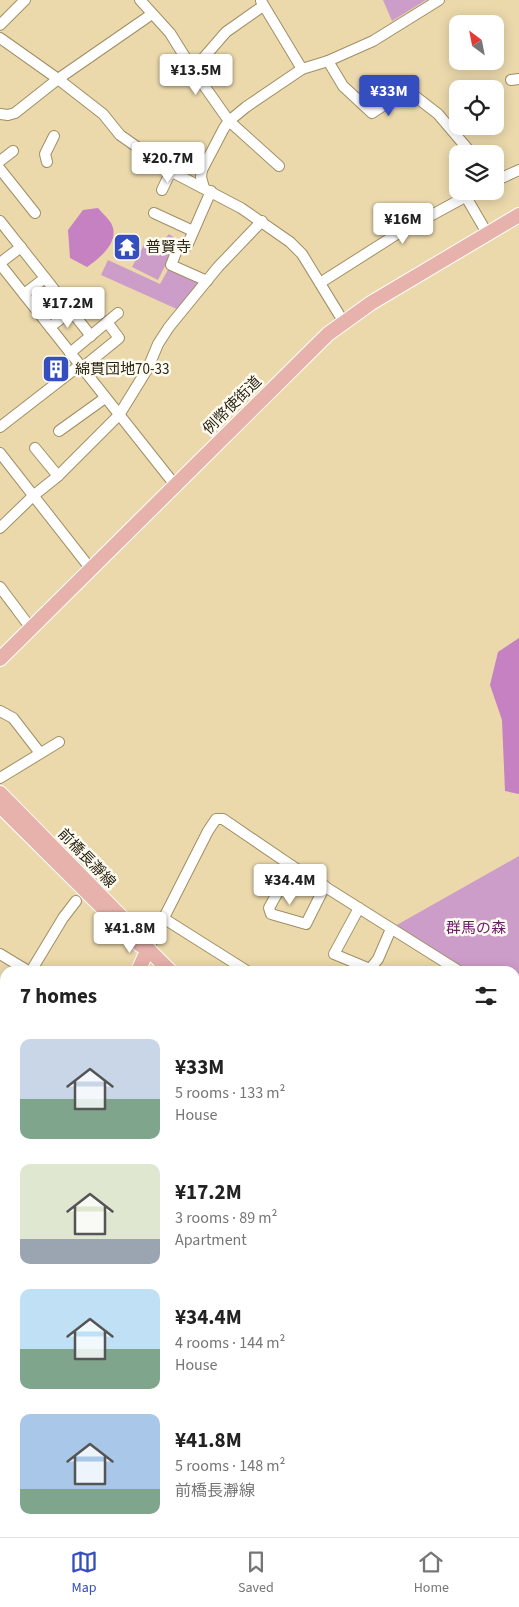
<!DOCTYPE html>
<html lang="en">
<head>
<meta charset="utf-8">
<style>
	body { margin:0; font-family:"Source Sans 3","Noto Sans JP",sans-serif; background:#f6f6f6; color:#222; height:100vh; display:flex; flex-direction:column; font-size:19px; white-space:nowrap }
	* { box-sizing:border-box; margin:0 }
	p { font-size:16px; color:#767676 }
	.icon { flex:none; width:28px; height:28px; fill:none; stroke:currentColor; stroke-width:2; stroke-linecap:round; stroke-linejoin:round }
	.map { position:relative; flex:1; overflow:hidden }
	.details { position:absolute; left:0px; top:966px; width:520px; height:571px; display:flex; flex-direction:column; background:#fff; border-radius:15px 15px 0 0; box-shadow:0 2px 12px #0003 }
	.details>* { flex:none }
	.needle { width:32px; rotate:328deg }
	.tools { position:absolute; left:449px; top:15px; display:grid; gap:10px }
	.tools a { display:grid; place-items:center; width:55px; height:55px; border-radius:10px; background:#fff; box-shadow:0 2px 12px #0003; font-size:25px }
	.price { position:absolute; translate:-50% -42px; padding:0 11px; border-radius:5px; background:#fff; color:#222; font-size:16px; line-height:32px; filter:drop-shadow(0 1px 2px #0008) }
	.price::after { content:''; position:absolute; left:50%; top:30px; width:15px; height:11px; margin-left:-8px; background:inherit; clip-path:polygon(0 0,100% 0,50% 100%) }
	.price.current { background:#344ec0; color:#fff }
	ul { padding:0; list-style:none }
	li { display:flex; align-items:center; gap:15px; height:125px; padding:0 20px }
	li span { display:grid; place-items:center; flex:none; width:140px; height:100px; border-radius:10px; color:#555 }
	li>.icon { margin-inline-start:auto }
	span .icon { width:60px; height:60px; fill:#fffc; stroke-width:1 }
	li b { font-size:21px }
	h2 { display:flex; justify-content:space-between; align-items:center; height:60px; padding:0 20px; font-size:21px }
	.dock { display:flex; justify-content:space-around; align-items:center; height:70px; border-top:1px solid #e0e0e0; background:#fff; font-size:14px; color:#767676 }
	.dock a { display:grid; justify-items:center; gap:2px }
	.dock .current { color:#344ec0 }
	.map>svg:first-child { display:block }
</style>
</head>
<body>
<div class="map">
<svg width="519" height="1537" viewBox="0 0 519 1537">
	<rect width="100%" height="100%" fill="#ebd9ac"/>
	<!-- green -->
	<g fill="#cd9dca">
		<path d="M 383,0 L 426,0 L 392,21 Z"/>
		<path d="M 169,234 L 178,240 L 158,280 L 132,267 L 144,245 L 159,252 L 163,249 L 163,241 Z"/>
		<path d="M 108,260 L 160,284 L 169,268 L 201,282 L 179,310 L 101,275 Z"/>
		<path d="M 519,856 L 519,1175 L 515,1177 L 515,971 L 464,971 L 395,926 Z"/>
	</g>
	<!-- forest -->
	<g fill="#c581c1">
		<path d="M 98,208 C 102,213 108,218 111,223 C 121,241 100,258 87,267 L 70,258 L 68,230 L 83,210 Z"/>
		<path d="M 519,638 L 519,794 L 505,791 L 502,720 L 490,685 L 498,652 Z"/>
	</g>
	<g fill="none" stroke-linecap="round" stroke-linejoin="round">
		<!-- river -->
		<g stroke="#8ba7f6" stroke-width="14">
			<path d="M 0,1043 L 5,1045"/>
			<path d="M 515,1110 L 519,1108"/>
		</g>
		<!-- minor casing -->
		<g stroke="#a08f64" stroke-width="12">
			<g id="minor">
				<path d="M 140,0 L 170,33 L 193,70 L 229,121 L 279,166"/>
				<path d="M 261,1 L 302,69"/>
				<path d="M 0,25 L 25,0"/>
				<path d="M 0,38 L 58,79 L 103,114 L 120,135 L 174,173 L 241,208 L 290,242 L 302,254 L 343,321"/>
				<path d="M 328,61 L 343,86 L 372,113 L 407,90 L 438,114 L 472,154"/>
				<path d="M 193,70 L 226,32 L 263,6"/>
				<path d="M 511,80 L 519,79"/>
				<path d="M 0,114 L 8,115 L 15,113 L 58,79 L 152,14"/>
				<path d="M 0,161 L 13,151"/>
				<path d="M 47,162 L 45,154 L 54,136"/>
				<path d="M 0,169 L 35,213"/>
				<path d="M 495,181 L 519,170"/>
				<path d="M 204,188 L 201,177 L 202,170 L 224,128 L 229,121 L 246,107 L 302,69 L 328,61 L 373,41 L 439,0"/>
				<path d="M 162,190 L 171,171"/>
				<path d="M 466,197 L 487,233"/>
				<path d="M 154,213 L 193,231"/>
				<path d="M 0,221 L 91,336"/>
				<path d="M 0,263 L 21,247"/>
				<path d="M 0,264 L 175,485"/>
				<path d="M 207,281 L 171,265 L 179,245 L 187,246 L 211,191"/>
				<path d="M 320,283 L 397,234 L 476,191"/>
				<path d="M 24,294 L 45,278"/>
				<path d="M 50,327 L 71,311"/>
				<path d="M 70,353 L 118,313"/>
				<path d="M 82,368 L 119,338 L 107,322"/>
				<path d="M 0,427 L 80,365"/>
				<path d="M 59,431 L 105,398"/>
				<path d="M 35,448 L 58,476"/>
				<path d="M 0,453 L 90,568"/>
				<path d="M 0,528 L 33,496 L 58,476 L 119,415 L 148,368 L 158,344 L 169,327 L 218,267 L 262,221"/>
				<path d="M 0,587 L 30,627"/>
				<path d="M 0,711 L 13,718 L 40,753"/>
				<path d="M 0,778 L 59,742"/>
				<path d="M 292,866 L 269,908 L 271,914 L 306,924 L 325,886"/>
				<path d="M 359,908 L 334,954 L 370,969 L 378,959 L 391,929"/>
				<path d="M 163,918 L 247,971"/>
				<path d="M 148,949 L 208,831 L 216,819 L 223,819 L 292,866 L 459,971"/>
				<path d="M 0,954 L 28,971"/>
				<path d="M 31,971 L 63,918 L 76,901"/>
				<path d="M 0,1153 L 5,1146"/>
				<path d="M 0,1234 L 5,1237"/>
				<path d="M 2,1319 L 5,1316"/>
				<path d="M 0,1390 L 5,1386"/>
				<path d="M 0,1450 L 5,1445"/>
				<path d="M 0,1465 L 5,1470"/>
				<path d="M 59,1532 L 63,1537"/>
				<path d="M 192,1532 L 194,1537"/>
				<path d="M 343,1532 L 348,1537"/>
				<path d="M 91,1537 L 96,1532"/>
				<path d="M 167,1537 L 172,1532"/>
			</g>
		</g>
		<!-- major casing -->
		<g stroke="#fff" stroke-width="16">
			<g id="major">
				<path d="M 0,659 L 328,334 L 371,303 L 519,215"/>
				<path d="M 0,793 L 144,940 L 148,949 L 140,945 L 0,806"/>
				<path d="M 138,971 L 148,949 L 170,971"/>
				<path d="M 0,1219 L 5,1213"/>
				<path d="M 515,1320 L 519,1324"/>
			</g>
		</g>
		<!-- minor -->
		<use href="#minor" stroke="#fff" stroke-width="10"/>
		<!-- major -->
		<use href="#major" stroke="#e7b2ab" stroke-width="14"/>
	</g>
	<!-- icons -->
	<defs>
		<g id="temple-square" transform="scale(1.4375)"><rect x="-9" y="-9" width="18" height="18" rx="4" fill="#344ec0" stroke="#fefbf2"/><path d="M0-6L5-2H3V0L6.5 2.5H4V6H1.5V3h-3V6H-4V2.5H-6.5L-3 0V-2H-5Z" fill="#fff"/></g>
		<g id="building-square" transform="scale(1.4375)"><rect x="-9" y="-9" width="18" height="18" rx="4" fill="#344ec0" stroke="#fefbf2"/><path d="M-4-6H4V6H1V3H-1V6H-4ZM-2.5-4.3h1.7v1.8h-1.7ZM.8-4.3h1.7v1.8H.8ZM-2.5-1h1.7V.8h-1.7ZM.8-1h1.7V.8H.8Z" fill="#fff"/></g>
	</defs>
	<g fill-rule="evenodd">
		<use href="#temple-square" x="127" y="247"/>
		<use href="#building-square" x="56" y="369"/>
	</g>
	<g text-anchor="middle" stroke-width="5" stroke-linejoin="round" paint-order="stroke">
		<!-- poi labels -->
		<g font-size="15" fill="#2b2413" stroke="#fefbf2" text-anchor="start">
			<text x="146" y="252">普賢寺</text>
			<text x="75" y="374">綿貫団地70-33</text>
		</g>
		<!-- street labels -->
		<g font-size="15" fill="#2b2413" stroke="#fefbf2">
			<text transform="translate(232 405) rotate(-45)" y="5">例幣使街道</text>
			<text transform="translate(87 858) rotate(46)" y="5">前橋長瀞線</text>
		</g>
		<!-- park labels -->
		<g font-size="15" fill="#6c1a6b" stroke="#fefbf2">
			<text x="476" y="933">群馬の森</text>
		</g>
	</g>
</svg>
<div class="tools">
<a><svg class="needle" viewBox="-14 -14 28 28"><path d="M0-13l5 13h-10z" fill="#e53935"/><path d="M0 13l5-13h-10z" fill="#767676"/></svg></a>
<a><svg class="icon" aria-label="locate" viewBox="0 0 24 24"><circle cx="12" cy="12" r="6"/><path d="M12 2v4M12 18v4M2 12h4M18 12h4"/></svg></a>
<a><svg class="icon" aria-label="layers" viewBox="0 0 24 24"><path d="M12 4l9 5-9 5-9-5zM3 14l9 5 9-5"/></svg></a>
</div>
<b class="price" style="left:196px;top:96px">¥13.5M</b>
<b class="price current" style="left:389px;top:117px">¥33M</b>
<b class="price" style="left:168px;top:184px">¥20.7M</b>
<b class="price" style="left:403px;top:245px">¥16M</b>
<b class="price" style="left:68px;top:329px">¥17.2M</b>
<b class="price" style="left:290px;top:906px">¥34.4M</b>
<b class="price" style="left:130px;top:954px">¥41.8M</b>
<section class="details">
<h2>7 homes<svg class="icon" aria-label="filters" viewBox="0 0 24 24"><path d="M4 7h16M4 17h16"/><circle cx="9" cy="7" r="2"/><circle cx="15" cy="17" r="2"/></svg></h2>
<ul>
<li><span style="background:linear-gradient(#c9d6e8 60%,#7fa58c 0)"><svg class="icon" aria-label="home" viewBox="0 0 24 24"><path d="M3 11l9-7 9 7M6 9v11h12V9"/></svg></span><div><b>¥33M</b><p>5 rooms · 133 m²</p><p>House</p></div></li>
<li><span style="background:linear-gradient(#dfe7d0 75%,#9aa5b1 0)"><svg class="icon" aria-label="home" viewBox="0 0 24 24"><path d="M3 11l9-7 9 7M6 9v11h12V9"/></svg></span><div><b>¥17.2M</b><p>3 rooms · 89 m²</p><p>Apartment</p></div></li>
<li><span style="background:linear-gradient(#bfe0f5 60%,#7fa58c 0)"><svg class="icon" aria-label="home" viewBox="0 0 24 24"><path d="M3 11l9-7 9 7M6 9v11h12V9"/></svg></span><div><b>¥34.4M</b><p>4 rooms · 144 m²</p><p>House</p></div></li>
<li><span style="background:linear-gradient(#a9c7e8 75%,#7fa58c 0)"><svg class="icon" aria-label="home" viewBox="0 0 24 24"><path d="M3 11l9-7 9 7M6 9v11h12V9"/></svg></span><div><b>¥41.8M</b><p>5 rooms · 148 m²</p><p>前橋長瀞線</p></div></li>
</ul>
</section>
</div>
<nav class="dock">
<a class="current"><svg class="icon" aria-label="map" viewBox="0 0 24 24"><path d="M3 6l6-2 6 2 6-2v14l-6 2-6-2-6 2zM9 4v14M15 6v14"/></svg>Map</a>
<a><svg class="icon" aria-label="saved" viewBox="0 0 24 24"><path d="M7 4h10v16l-5-4-5 4z"/></svg>Saved</a>
<a><svg class="icon" aria-label="home" viewBox="0 0 24 24"><path d="M3 11l9-7 9 7M6 9v11h12V9"/></svg>Home</a>
</nav>
</body>
</html>
